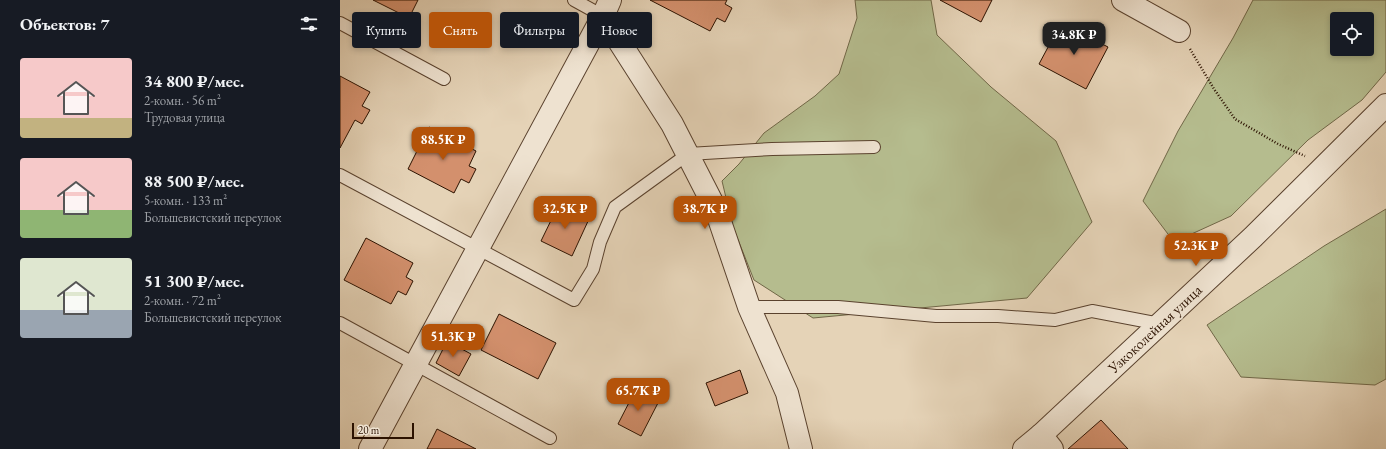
<!DOCTYPE html>
<html lang="ru">
<head>
<meta charset="utf-8">
<style>
	body { margin:0; font-family:"EB Garamond",serif; background:#20242c; color:#f1f3f6; height:100vh; display:flex; flex-direction:column; font-size:15px; white-space:nowrap }
	* { box-sizing:border-box; margin:0 }
	p { font-size:13px; color:#9ea1a6 }
	.icon { flex:none; width:22px; height:22px; fill:none; stroke:currentColor; stroke-width:2; stroke-linecap:round; stroke-linejoin:round }
	.map { position:relative; flex:1; overflow:hidden }
	.details { display:flex; flex-direction:column; background:#171b24; width:340px }
	.details>* { flex:none }
	.hud { position:absolute; left:12px; top:12px; width:380px; height:36px; display:flex; gap:8px }
	.tools { position:absolute; left:990px; top:12px; display:grid; gap:8px }
	.tools a { display:grid; place-items:center; width:44px; height:44px; border-radius:4px; background:#171b24; box-shadow:0 2px 6px #0003; font-size:20px }
	.scale { position:absolute; left:12px; bottom:10px; width:62px; box-sizing:border-box; padding-left:4px; border:2px solid #2c1200; border-top:0; font-size:11px; line-height:14px; white-space:nowrap; color:#2c1200; -webkit-text-stroke:3px #eee2d0; paint-order:stroke }
	.price { position:absolute; translate:-50% -34px; padding:0 9px; border-radius:8px; background:#b45309; color:#fff; font-size:13px; line-height:26px; filter:drop-shadow(0 1px 2px #0008) }
	.price::after { content:''; position:absolute; left:50%; top:24px; width:12px; height:9px; margin-left:-6px; background:inherit; clip-path:polygon(0 0,100% 0,50% 100%) }
	.price.current { background:#222; color:#fff }
	ul { padding:0; list-style:none }
	li { display:flex; align-items:center; gap:12px; height:100px; padding:0 20px }
	li span { display:grid; place-items:center; flex:none; width:112px; height:80px; border-radius:4px; color:#555 }
	li>.icon { margin-inline-start:auto }
	span .icon { width:48px; height:48px; fill:#fffc; stroke-width:1 }
	li b { font-size:17px }
	h2 { display:flex; justify-content:space-between; align-items:center; height:48px; padding:0 20px; font-size:17px }
	.tag { padding:0 14px; border-radius:4px; background:#171b24; box-shadow:0 2px 6px #0003; font-size:14px; line-height:36px }
	.tag.current { background:#b45309; color:#fff }
	main { display:flex; flex:1; min-height:0 }
	.map>svg:first-child { display:block }
</style>
</head>
<body>
<main>
<section class="details">
<h2>Объектов: 7<svg class="icon" aria-label="filters" viewBox="0 0 24 24"><path d="M4 7h16M4 17h16"/><circle cx="9" cy="7" r="2"/><circle cx="15" cy="17" r="2"/></svg></h2>
<ul>
<li><span style="background:linear-gradient(#f6c9c9 75%,#c2b280 0)"><svg class="icon" aria-label="home" viewBox="0 0 24 24"><path d="M3 11l9-7 9 7M6 9v11h12V9"/></svg></span><div><b>34 800 ₽/мес.</b><p>2-комн. · 56 m²</p><p>Трудовая улица</p></div></li>
<li><span style="background:linear-gradient(#f6c9c9 65%,#8fb573 0)"><svg class="icon" aria-label="home" viewBox="0 0 24 24"><path d="M3 11l9-7 9 7M6 9v11h12V9"/></svg></span><div><b>88 500 ₽/мес.</b><p>5-комн. · 133 m²</p><p>Большевистский переулок</p></div></li>
<li><span style="background:linear-gradient(#dfe7d0 65%,#9aa5b1 0)"><svg class="icon" aria-label="home" viewBox="0 0 24 24"><path d="M3 11l9-7 9 7M6 9v11h12V9"/></svg></span><div><b>51 300 ₽/мес.</b><p>2-комн. · 72 m²</p><p>Большевистский переулок</p></div></li>
</ul>
</section>
<div class="map">
<svg width="1046" height="449" viewBox="0 0 1046 449">
	<rect width="100%" height="100%" fill="#e5d3b7"/>
	<filter id="stains"><feTurbulence type="fractalNoise" baseFrequency=".005" numOctaves="4"/><feColorMatrix values="0 0 0 0 .2 0 0 0 0 .09 0 0 0 0 .02 0 0 0 .5 -.17"/></filter>
	<radialGradient id="worn" r=".72"><stop offset=".6" stop-color="#630" stop-opacity="0"/><stop offset="1" stop-color="#630" stop-opacity=".3"/></radialGradient>
	<!-- green -->
	<g fill="#b5bc8e" stroke="#706747" fill-rule="evenodd">
		<path d="M 515,0 L 591,0 L 597,35 L 651,87 L 716,141 L 752,222 L 687,298 L 473,318 L 414,280 L 393,227 L 382,181 L 399,164 L 424,133 L 475,96 L 499,74 L 517,18 Z"/>
		<path d="M 913,0 L 1046,0 L 1046,72 L 1022,100 L 968,140 L 891,216 L 834,242 L 803,201 L 838,131 L 893,38 ZM 997,19 L 1027,19 L 1027,49 L 997,49 Z"/>
		<path d="M 1046,209 L 1046,379 L 1035,385 L 901,377 L 867,325 L 984,246 Z"/>
	</g>
	<!-- building -->
	<g fill="#d3906d" stroke="#2c1200">
		<path d="M 33,0 L 78,0 L 69,18 Z"/>
		<path d="M 310,0 L 387,0 L 385,4 L 392,8 L 385,22 L 377,18 L 370,31 Z"/>
		<path d="M 600,0 L 652,0 L 641,22 Z"/>
		<path d="M 721,23 L 768,47 L 746,89 L 699,64 Z"/>
		<path d="M 0,76 L 30,92 L 22,106 L 30,110 L 22,124 L 15,120 L 0,148 Z"/>
		<path d="M 89,127 L 136,151 L 129,166 L 136,169 L 129,183 L 121,179 L 114,193 L 68,169 Z"/>
		<path d="M 219,204 L 249,219 L 232,256 L 201,241 Z"/>
		<path d="M 26,238 L 73,263 L 66,277 L 73,281 L 66,295 L 58,291 L 51,304 L 4,280 Z"/>
		<path d="M 159,314 L 216,343 L 198,379 L 141,350 Z"/>
		<path d="M 107,341 L 131,354 L 119,376 L 96,363 Z"/>
		<path d="M 400,370 L 408,393 L 375,406 L 366,383 Z"/>
		<path d="M 296,389 L 319,401 L 301,436 L 278,424 Z"/>
		<path d="M 761,420 L 788,449 L 728,449 Z"/>
		<path d="M 97,429 L 136,449 L 87,449 Z"/>
	</g>
	<g fill="none" stroke-linecap="round" stroke-linejoin="round">
		<!-- service casing -->
		<g stroke="#5a422e" stroke-width="14">
			<g id="service">
				<path d="M 234,0 L 263,16"/>
				<path d="M 0,23 L 104,79"/>
				<path d="M 0,175 L 234,300 L 253,269 L 260,242 L 275,207 L 348,154 L 432,149 L 534,147"/>
				<path d="M 409,307 L 498,307 L 596,316 L 658,316 L 715,320 L 752,311 L 820,324"/>
				<path d="M 0,323 L 210,438"/>
			</g>
		</g>
		<!-- minor casing -->
		<g stroke="#5a422e" stroke-width="24">
			<g id="minor">
				<path d="M 783,0 L 839,31"/>
				<path d="M 263,16 L 332,124 L 376,210 L 409,307 L 447,393 L 461,449"/>
				<path d="M 701,435 L 712,449"/>
				<path d="M 30,449 L 263,16 L 270,0"/>
			</g>
		</g>
		<!-- tertiary casing -->
		<g stroke="#5a422e" stroke-width="24">
			<path id="tertiary" d="M 684,449 L 701,435 L 913,237 L 1046,105"/>
		</g>
		<!-- path -->
		<path stroke="#2c1200" stroke-width="2.5" stroke-dasharray="1 2" stroke-linecap="butt" d="M 850,49 L 874,89 L 895,119 L 938,144 L 965,156"/>
		<!-- service -->
		<use href="#service" stroke="#eee2d0" stroke-width="12"/>
		<!-- minor -->
		<use href="#minor" stroke="#eee2d0" stroke-width="22"/>
		<!-- tertiary -->
		<use href="#tertiary" stroke="#eee2d0" stroke-width="22"/>
	</g>
	<g text-anchor="middle" stroke-width="4" stroke-linejoin="round" paint-order="stroke">
		<!-- street labels -->
		<g font-size="15" fill="#2c1200" stroke="#eee2d0">
			<text transform="translate(815 329) rotate(-43)" y="5">Узкоколейная улица</text>
		</g>
	</g>
	<rect width="100%" height="100%" filter="url(#stains)"/>
	<rect width="100%" height="100%" fill="url(#worn)"/>
</svg>
<div class="tools">
<a><svg class="icon" aria-label="locate" viewBox="0 0 24 24"><circle cx="12" cy="12" r="6"/><path d="M12 2v4M12 18v4M2 12h4M18 12h4"/></svg></a>
</div>
<div class="scale">20 m</div>
<b class="price current" style="left:734px;top:56px">34.8K ₽</b>
<b class="price" style="left:103px;top:161px">88.5K ₽</b>
<b class="price" style="left:225px;top:230px">32.5K ₽</b>
<b class="price" style="left:365px;top:230px">38.7K ₽</b>
<b class="price" style="left:856px;top:267px">52.3K ₽</b>
<b class="price" style="left:113px;top:358px">51.3K ₽</b>
<b class="price" style="left:298px;top:412px">65.7K ₽</b>
<div class="hud">
<a class="tag">Купить</a>
<a class="tag current">Снять</a>
<a class="tag">Фильтры</a>
<a class="tag">Новое</a>
</div>
</div>
</main>
</body>
</html>
